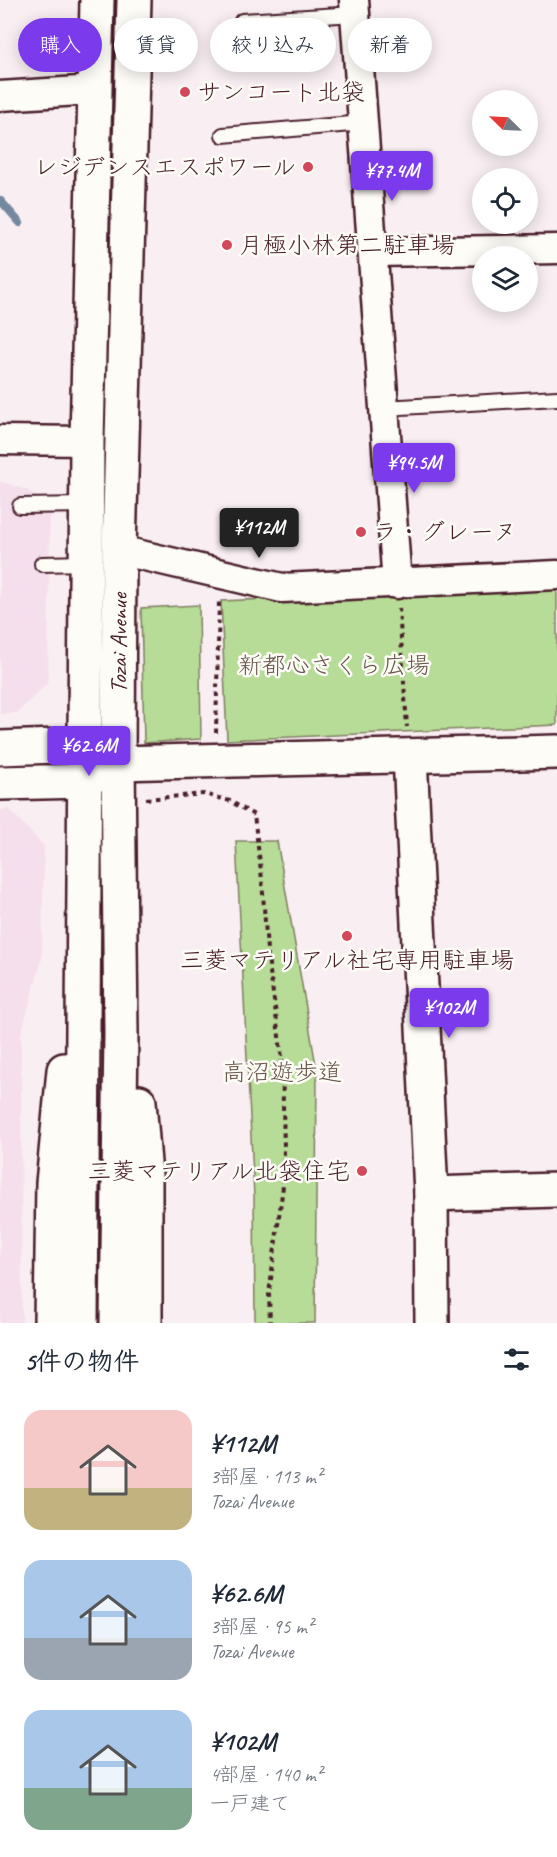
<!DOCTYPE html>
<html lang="ja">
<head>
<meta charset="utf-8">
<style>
	body { margin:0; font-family:Caveat,"Klee One",sans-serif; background:#f6f6f7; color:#1f2937; height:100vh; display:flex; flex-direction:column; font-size:22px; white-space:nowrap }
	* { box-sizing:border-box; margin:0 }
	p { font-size:20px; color:#747a83 }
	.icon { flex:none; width:33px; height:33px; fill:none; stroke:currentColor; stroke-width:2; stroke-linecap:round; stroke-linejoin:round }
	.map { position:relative; height:1323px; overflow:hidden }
	.drawer { display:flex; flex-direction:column; background:#fff; flex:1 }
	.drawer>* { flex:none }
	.banner { position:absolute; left:18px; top:18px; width:522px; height:54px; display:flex; gap:12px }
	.needle { width:39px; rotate:294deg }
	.fabs { position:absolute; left:472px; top:90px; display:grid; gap:12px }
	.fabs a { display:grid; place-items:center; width:66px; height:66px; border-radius:50%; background:#fff; box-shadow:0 3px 15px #0003; font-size:30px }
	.price { position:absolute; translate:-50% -51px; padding:0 14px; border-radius:6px; background:#7c3aed; color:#fff; font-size:20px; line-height:39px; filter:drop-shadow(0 2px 3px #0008) }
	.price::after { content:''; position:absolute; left:50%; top:36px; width:18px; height:14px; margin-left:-9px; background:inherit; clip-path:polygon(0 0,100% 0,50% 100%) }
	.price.on { background:#222; color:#fff }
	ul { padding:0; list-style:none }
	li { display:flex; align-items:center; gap:18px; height:150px; padding:0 24px }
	li span { display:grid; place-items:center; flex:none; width:168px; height:120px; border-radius:18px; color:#555 }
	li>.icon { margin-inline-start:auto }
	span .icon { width:72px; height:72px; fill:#fffc; stroke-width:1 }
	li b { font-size:26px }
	h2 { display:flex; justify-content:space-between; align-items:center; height:72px; padding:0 24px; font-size:26px }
	.tag { padding:0 21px; border-radius:27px; background:#fff; box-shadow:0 3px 15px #0003; font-size:21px; line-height:54px }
	.tag.on { background:#7c3aed; color:#fff }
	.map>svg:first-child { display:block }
</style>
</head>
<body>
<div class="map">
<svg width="557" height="1323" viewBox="0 0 557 1323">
	<rect width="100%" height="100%" fill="#f9eff2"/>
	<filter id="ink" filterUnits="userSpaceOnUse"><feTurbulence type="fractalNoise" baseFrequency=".0167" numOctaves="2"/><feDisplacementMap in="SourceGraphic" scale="12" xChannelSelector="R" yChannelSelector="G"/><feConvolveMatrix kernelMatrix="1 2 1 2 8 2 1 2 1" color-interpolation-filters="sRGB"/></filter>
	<g filter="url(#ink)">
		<!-- built -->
		<g fill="#f5dfec">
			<path d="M 0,481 L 27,490 L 50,506 L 48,683 L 17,713 L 0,714 Z"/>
			<path d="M 9,809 L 44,846 L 42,958 L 21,1035 L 22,1323 L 0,1323 L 0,810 Z"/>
		</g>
		<!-- green -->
		<g fill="#b6dc97" stroke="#807e61" stroke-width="1.5">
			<path d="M 557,586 L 557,725 L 227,740 L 221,601 Z"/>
			<path d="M 199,605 L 201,739 L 144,743 L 141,608 Z"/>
			<path d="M 236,841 L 277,841 L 317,1071 L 315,1323 L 255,1323 L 254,1196 Z"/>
		</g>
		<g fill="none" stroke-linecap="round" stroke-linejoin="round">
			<!-- stream -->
			<path stroke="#7588a2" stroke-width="8" d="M 0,200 L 20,223"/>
			<!-- lane casing -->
			<g stroke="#4a1f2b" stroke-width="18">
				<g id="lane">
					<path d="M 242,21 L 355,14"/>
					<path d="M 223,135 L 363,123"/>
					<path d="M 384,408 L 557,398"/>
					<path d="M 20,506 L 87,505"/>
					<path d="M 42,564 L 86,563"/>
				</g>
			</g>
			<!-- street casing -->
			<g stroke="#4a1f2b" stroke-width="33">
				<g id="street">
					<path d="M 354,0 L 397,584"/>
					<path d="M 0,96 L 95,90"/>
					<path d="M 373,252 L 557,249"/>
					<path d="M 0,440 L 87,441"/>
					<path d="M 119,550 L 282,588 L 557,575"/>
				</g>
			</g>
			<!-- secondary casing -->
			<g stroke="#4a1f2b" stroke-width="38">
				<g id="secondary">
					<path d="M 0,748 L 85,745 L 111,760"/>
					<path d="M 410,756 L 431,1194 L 432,1323"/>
					<path d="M 0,783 L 84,781 L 118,763 L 557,752"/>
					<path d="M 431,1194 L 557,1190"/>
				</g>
			</g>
			<!-- primary casing -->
			<g stroke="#4a1f2b" stroke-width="38">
				<g id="primary">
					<path d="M 139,1102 L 145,1175 L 145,1323"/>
					<path d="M 51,1323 L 53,1183 L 64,1070"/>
					<path d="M 81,1323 L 87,441 L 97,0"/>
					<path id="s1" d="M 117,1323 L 121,1033 L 118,763 L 119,550 L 134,0"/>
				</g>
			</g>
			<!-- path -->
			<g stroke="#4a1f2b" stroke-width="4" stroke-dasharray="4.5 4.5" stroke-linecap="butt">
				<path d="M 399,608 L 407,727"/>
				<path d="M 216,733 L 219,600"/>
				<path d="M 146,799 L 204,794 L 230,801 L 254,815 L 262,879 L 267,950 L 282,1058 L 284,1149 L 283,1186 L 269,1294 L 270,1323"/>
			</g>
			<!-- lane -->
			<use href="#lane" stroke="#fdfcf7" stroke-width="14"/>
			<!-- street -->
			<use href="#street" stroke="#fdfcf7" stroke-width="28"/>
			<!-- secondary -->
			<use href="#secondary" stroke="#fdfcf7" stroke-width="33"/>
			<!-- primary -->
			<use href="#primary" stroke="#fdfcf7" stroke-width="33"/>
		</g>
	</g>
	<!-- markers -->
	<g fill="#d1495b" stroke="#fdfcf7" stroke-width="2">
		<circle cx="185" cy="92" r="6"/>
		<circle cx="308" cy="167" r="6"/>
		<circle cx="227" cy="245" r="6"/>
		<circle cx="361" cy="532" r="6"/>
		<circle cx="347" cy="936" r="6"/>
		<circle cx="362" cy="1171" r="6"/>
	</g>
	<g text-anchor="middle" stroke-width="5" stroke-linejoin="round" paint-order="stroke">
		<!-- poi labels -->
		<g font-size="24" fill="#4a1f2b" stroke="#fdfcf7" text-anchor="start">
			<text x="197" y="100">サンコート北袋</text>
			<text x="296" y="175" text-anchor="end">レジデンスエスポワール</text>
			<text x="239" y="253">月極小林第二駐車場</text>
			<text x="373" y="540">ラ・グレーヌ</text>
			<text x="347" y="968" text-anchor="middle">三菱マテリアル社宅専用駐車場</text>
			<text x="350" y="1179" text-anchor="end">三菱マテリアル北袋住宅</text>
		</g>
		<!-- street labels -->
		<g font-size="24" fill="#4a1f2b" stroke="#fdfcf7">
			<text dy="8" stroke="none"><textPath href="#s1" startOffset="680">Tozai Avenue</textPath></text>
		</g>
		<!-- park labels -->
		<g font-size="24" fill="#6a584b" stroke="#fdfcf7">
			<text x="334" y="673">新都心さくら広場</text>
			<text x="282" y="1080">高沼遊歩道</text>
		</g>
	</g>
</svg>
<div class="fabs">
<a><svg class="needle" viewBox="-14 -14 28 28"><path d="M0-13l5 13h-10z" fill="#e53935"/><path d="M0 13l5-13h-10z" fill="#747a83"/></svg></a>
<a><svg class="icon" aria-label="locate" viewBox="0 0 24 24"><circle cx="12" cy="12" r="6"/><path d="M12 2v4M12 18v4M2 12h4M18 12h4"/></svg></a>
<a><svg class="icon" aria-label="layers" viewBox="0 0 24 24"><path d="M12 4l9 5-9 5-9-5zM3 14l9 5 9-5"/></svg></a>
</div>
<b class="price" style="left:392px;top:202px">¥77.4M</b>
<b class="price" style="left:414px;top:494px">¥94.5M</b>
<b class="price on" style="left:259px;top:559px">¥112M</b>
<b class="price" style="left:89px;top:777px">¥62.6M</b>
<b class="price" style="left:449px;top:1039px">¥102M</b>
<div class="banner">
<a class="tag on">購入</a>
<a class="tag">賃貸</a>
<a class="tag">絞り込み</a>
<a class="tag">新着</a>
</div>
</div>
<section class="drawer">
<h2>5件の物件<svg class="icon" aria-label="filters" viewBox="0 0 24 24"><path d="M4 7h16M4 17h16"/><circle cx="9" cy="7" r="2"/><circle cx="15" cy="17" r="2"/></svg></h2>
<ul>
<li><span style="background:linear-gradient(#f6c9c9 65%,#c2b280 0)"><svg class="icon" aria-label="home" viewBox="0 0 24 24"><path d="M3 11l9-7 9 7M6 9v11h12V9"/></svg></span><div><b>¥112M</b><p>3部屋 · 113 m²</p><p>Tozai Avenue</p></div></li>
<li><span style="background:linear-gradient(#a9c7e8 65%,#9aa5b1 0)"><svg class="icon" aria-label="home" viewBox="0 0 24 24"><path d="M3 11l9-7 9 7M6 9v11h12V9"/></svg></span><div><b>¥62.6M</b><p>3部屋 · 95 m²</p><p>Tozai Avenue</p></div></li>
<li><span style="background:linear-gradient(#a9c7e8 65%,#7fa58c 0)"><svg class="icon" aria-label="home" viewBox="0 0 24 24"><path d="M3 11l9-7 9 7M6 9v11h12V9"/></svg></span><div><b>¥102M</b><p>4部屋 · 140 m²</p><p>一戸建て</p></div></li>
</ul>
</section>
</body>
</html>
